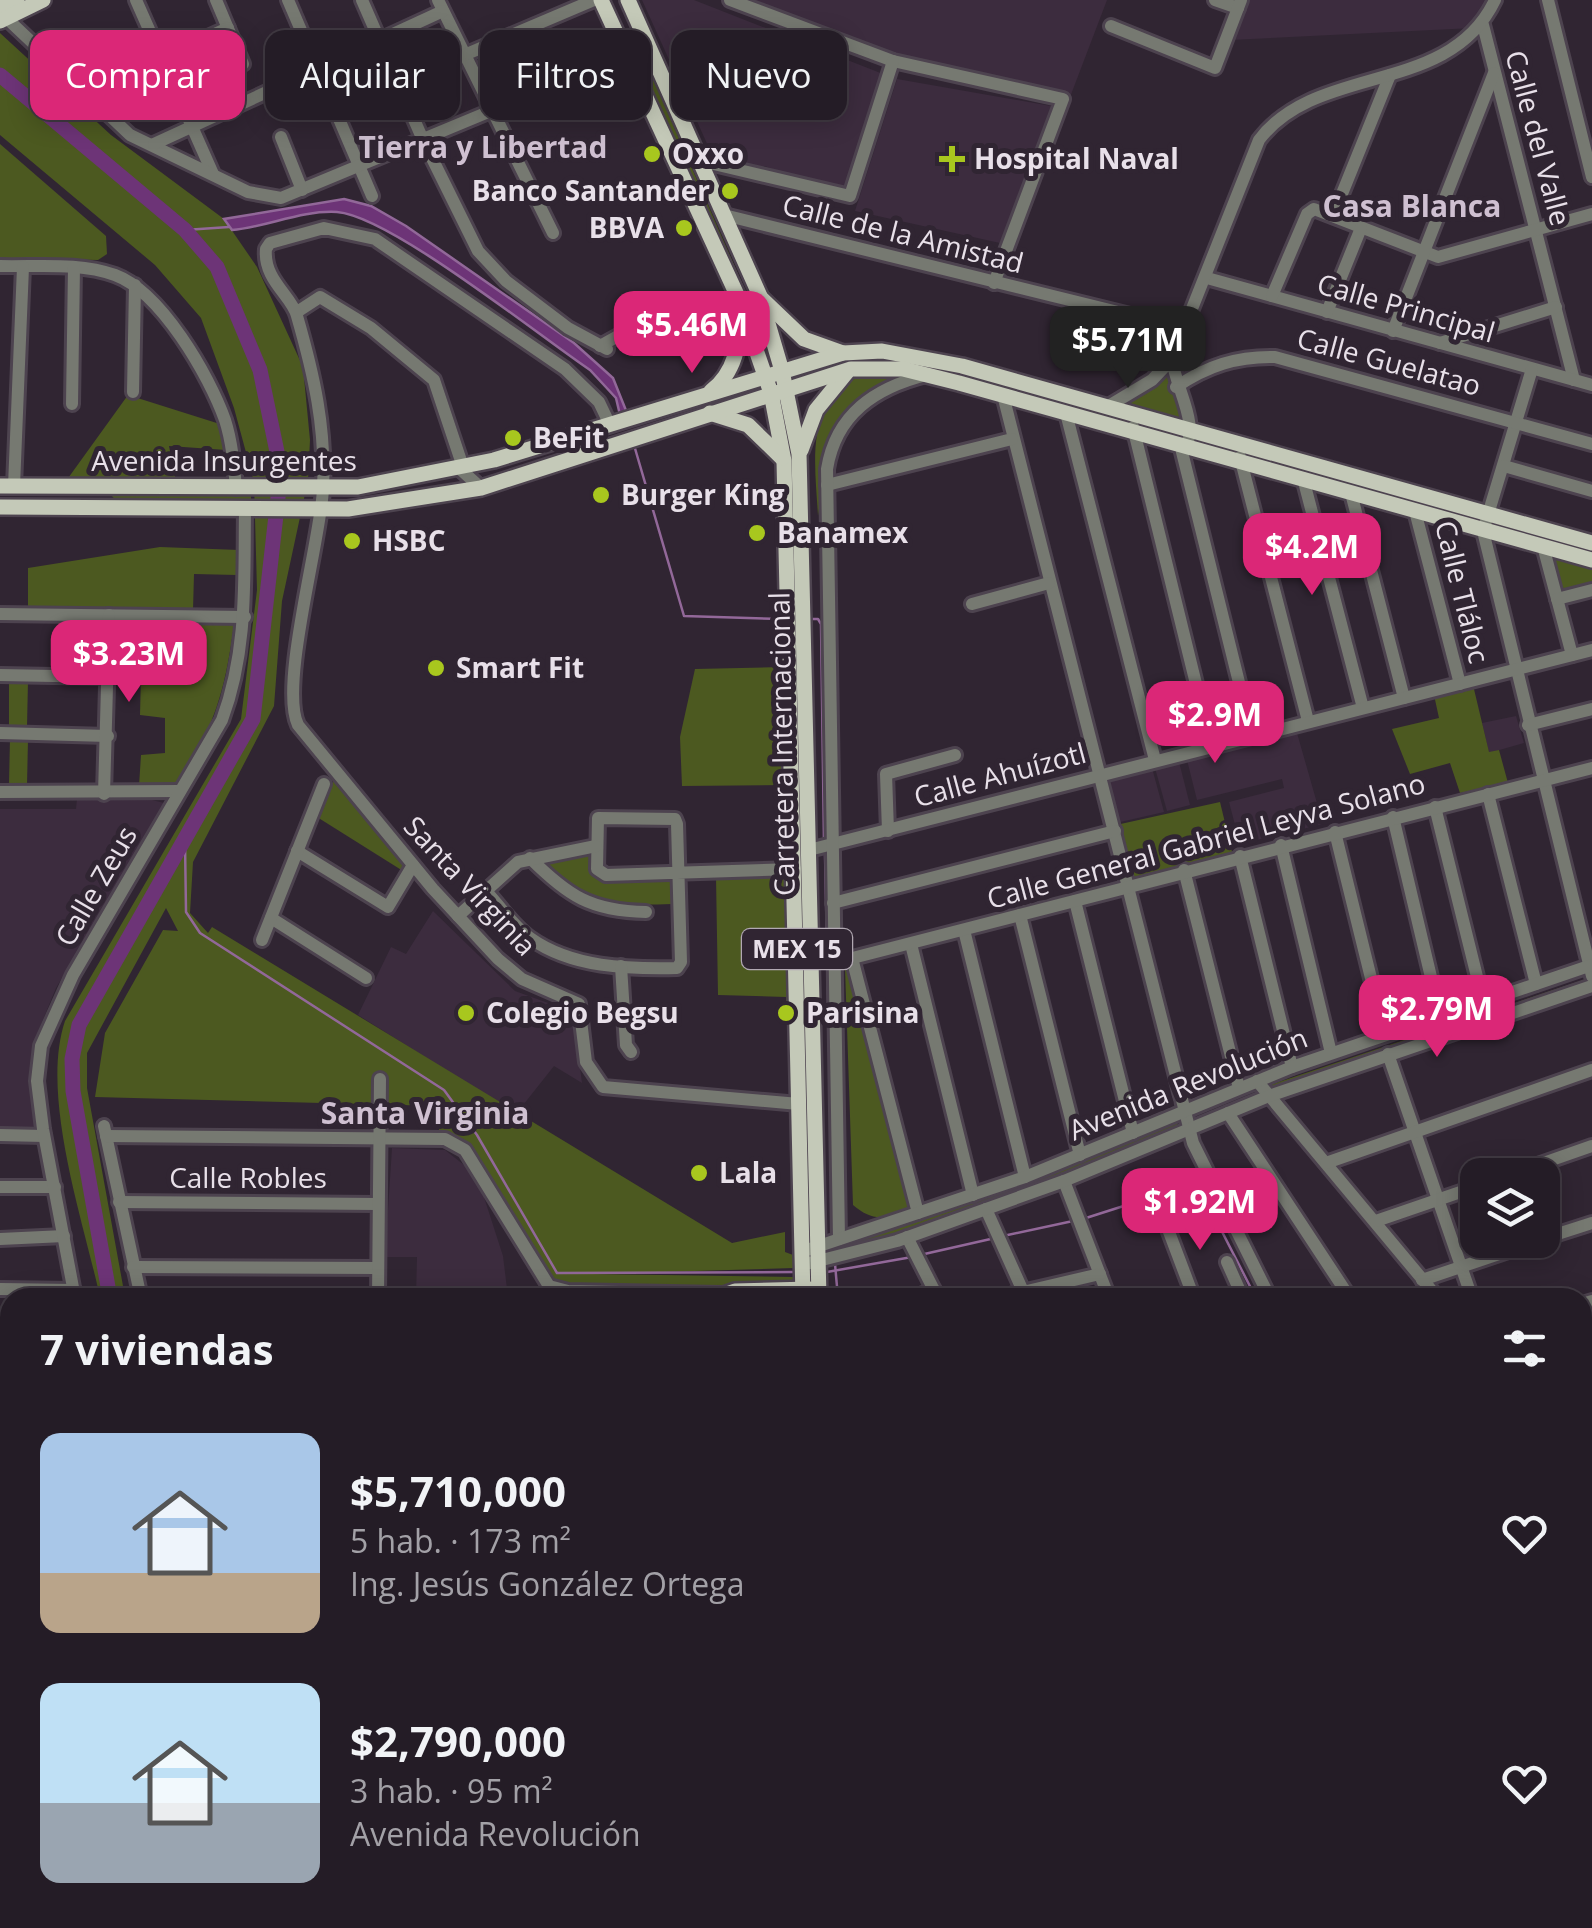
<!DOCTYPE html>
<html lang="es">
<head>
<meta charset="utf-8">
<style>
	body { margin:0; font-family:"Open Sans",sans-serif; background:#2c252e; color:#f1f3f6; height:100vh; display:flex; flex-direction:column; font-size:38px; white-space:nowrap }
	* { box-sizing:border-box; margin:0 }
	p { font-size:32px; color:#a3a1a7 }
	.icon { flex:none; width:55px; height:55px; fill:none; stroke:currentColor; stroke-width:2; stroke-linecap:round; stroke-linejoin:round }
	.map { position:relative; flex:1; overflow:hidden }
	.drawer { position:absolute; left:0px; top:1288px; width:1592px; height:642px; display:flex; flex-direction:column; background:#241c26; border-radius:30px 30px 0 0; box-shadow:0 5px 25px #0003,0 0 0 2px #413a43 }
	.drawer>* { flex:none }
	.top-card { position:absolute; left:30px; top:30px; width:1000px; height:90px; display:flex; gap:20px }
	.controls { position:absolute; left:1460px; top:1158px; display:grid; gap:20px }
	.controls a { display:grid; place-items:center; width:100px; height:100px; border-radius:20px; background:#241c26; box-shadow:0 5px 25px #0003,0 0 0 2px #413a43; font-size:50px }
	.price { position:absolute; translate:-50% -85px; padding:0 22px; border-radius:20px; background:#db2777; color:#fff; font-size:32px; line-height:65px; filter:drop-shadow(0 2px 5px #0008) }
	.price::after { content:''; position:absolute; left:50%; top:60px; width:30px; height:22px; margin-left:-15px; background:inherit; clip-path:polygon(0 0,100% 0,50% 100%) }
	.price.on { background:#222; color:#fff }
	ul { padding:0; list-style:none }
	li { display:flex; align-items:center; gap:30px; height:250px; padding:0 40px }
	li span { display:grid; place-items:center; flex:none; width:280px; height:200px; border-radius:20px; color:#555 }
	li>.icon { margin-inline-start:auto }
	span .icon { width:120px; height:120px; fill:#fffc; stroke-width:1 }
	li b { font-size:42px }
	h2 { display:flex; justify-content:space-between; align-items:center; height:120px; padding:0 40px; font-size:42px }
	.pill { padding:0 35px; border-radius:20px; background:#241c26; box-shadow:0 5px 25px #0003,0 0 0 2px #413a43; font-size:35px; line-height:90px }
	.pill.on { background:#db2777; color:#fff }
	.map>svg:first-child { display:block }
</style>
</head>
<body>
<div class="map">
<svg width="1592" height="1928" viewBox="0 0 1592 1928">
	<rect width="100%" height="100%" fill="#302532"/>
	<!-- built -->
	<g fill="#3c2c3e">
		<path d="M 642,0 L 694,0 L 883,74 L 844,193 L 764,166 L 761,171 L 714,159 Z"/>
		<path d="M 739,0 L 1107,0 L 1067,105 L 892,57 Z"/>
		<path d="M 1245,0 L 1488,0 L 1473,28 L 1230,40 Z"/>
		<path d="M 897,79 L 1051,106 L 1000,243 L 855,211 Z"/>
		<path d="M 1516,716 L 1524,743 L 1489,753 L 1482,723 Z"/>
		<path d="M 1297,733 L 1323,824 L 1240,844 L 1229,802 L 1284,788 L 1282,779 L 1197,800 L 1187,760 Z"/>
		<path d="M 1179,762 L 1190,805 L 1167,811 L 1155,768 Z"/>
		<path d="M 1152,768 L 1164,812 L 1116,823 L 1105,780 Z"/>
		<path d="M 144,798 L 164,803 L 56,988 L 33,1044 L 34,1129 L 0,1128 L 0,809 L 76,809 L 77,799 Z"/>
		<path d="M 433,911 L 515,991 L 573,1012 L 582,1083 L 554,1066 L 516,1114 L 358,1015 L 391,947 L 406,954 Z"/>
		<path d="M 392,1148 L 445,1150 L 469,1169 L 482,1191 L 503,1256 L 508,1297 L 416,1297 L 417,1257 L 385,1257 Z"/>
	</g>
	<!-- green -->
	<g fill="#4c5920">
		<path d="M 0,33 L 111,135 L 224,219 L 257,267 L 303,367 L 310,440 L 308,480 L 282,601 L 274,706 L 193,862 L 190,913 L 208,933 L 212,927 L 732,1243 L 785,1232 L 785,1252 L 793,1255 L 794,1268 L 593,1274 L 793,1277 L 793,1285 L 556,1289 L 461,1145 L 439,1132 L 439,1106 L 95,1097 L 105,1033 L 163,930 L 178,931 L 166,908 L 87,1053 L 87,1088 L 125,1297 L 100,1297 C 83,1220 40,1095 65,1021 L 241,719 L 257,590 L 254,482 L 234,408 L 201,318 L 155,265 L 0,135 Z"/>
		<path d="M 643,56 L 773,354 L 631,61 Z"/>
		<path d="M 0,144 L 106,236 L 107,254 L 98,260 L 0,258 Z"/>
		<path d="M 1170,372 L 1188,426 L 1120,407 L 1147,393 Z"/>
		<path d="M 867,373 L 895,377 L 855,407 L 826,456 L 818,516 C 815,461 803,397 867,373 Z"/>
		<path d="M 128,395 L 223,425 L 226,450 L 169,446 L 176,481 L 66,481 Z"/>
		<path d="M 116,492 L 251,494 L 251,501 L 116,501 L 112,496 Z"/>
		<path d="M 160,547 L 239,550 L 237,575 L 194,574 L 193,610 L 28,610 L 28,568 Z"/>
		<path d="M 1550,554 L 1592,565 L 1592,586 L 1562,594 Z"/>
		<path d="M 112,618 L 234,624 C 225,693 214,727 177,787 L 139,786 L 141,755 L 165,753 L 165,718 L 140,715 L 142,635 L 113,634 Z"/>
		<path d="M 782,667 L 788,785 L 682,786 L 680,737 L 695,669 Z"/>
		<path d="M 9,680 L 28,680 L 27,727 L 9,727 Z"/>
		<path d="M 1473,685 L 1489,752 L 1499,750 L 1508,783 L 1460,793 L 1450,763 L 1410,774 L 1392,729 L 1439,718 L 1434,695 Z"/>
		<path d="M 10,738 L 28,739 L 27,785 L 9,785 Z"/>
		<path d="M 336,776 L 402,858 L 403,871 L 317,817 Z"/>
		<path d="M 1220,802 L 1233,856 L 1130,883 L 1116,825 Z"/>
		<path d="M 593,852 L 608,881 L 672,879 L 672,904 C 628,905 569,910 547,860 Z"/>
		<path d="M 792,871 L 797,1006 L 786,1007 L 786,997 L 718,995 L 716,877 Z"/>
		<path d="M 845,968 L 852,968 L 914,1208 C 887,1217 875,1224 853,1205 Z"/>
		<path d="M 1592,977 L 1592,982 L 1276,1091 L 1267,1086 Z"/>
		<path d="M 1171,1122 L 1177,1122 L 1178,1129 L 891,1240 L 838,1247 Z"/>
		<rect x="894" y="1920" width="86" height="8"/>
	</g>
	<!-- water -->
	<path fill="#6d3477" stroke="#926899" stroke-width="2.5" d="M 344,199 L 371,206 L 406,226 L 574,343 L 613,378 L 627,413 L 620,415 L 616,398 L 590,370 C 538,335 390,216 337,212 C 301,210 267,227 232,230 L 224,219 Z"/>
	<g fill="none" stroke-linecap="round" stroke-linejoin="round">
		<!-- stream -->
		<g stroke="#926899" stroke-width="2.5">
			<path d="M 185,230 L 229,227"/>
			<path d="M 634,445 L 684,616 L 782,619"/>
			<path d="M 810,619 L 818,619 L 821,624 L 824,841"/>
			<path d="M 185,842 L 186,912 L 200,933 L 444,1090 L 477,1135 L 557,1273 L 794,1272"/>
			<path d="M 825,854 L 831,1136"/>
			<path d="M 1086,1218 L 1133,1203 L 1193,1198 L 1214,1216 L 1256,1298"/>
			<path d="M 1003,1236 L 1073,1221"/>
			<path d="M 920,1255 L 995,1238"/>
			<path d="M 835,1264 L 838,1298"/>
			<path d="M 827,1272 L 912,1257"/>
			<path d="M 1397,1928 L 1399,1920"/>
		</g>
		<!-- river -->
		<g stroke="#6d3477" stroke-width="15">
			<path d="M 0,75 L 185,230 L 217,267 L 260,370 L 281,471 L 253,719 L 79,1025 L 72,1059 L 73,1091 L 110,1298"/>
			<path d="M 32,1928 L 34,1920"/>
		</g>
		<!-- minor casing -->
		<g stroke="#4d434f" stroke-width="18">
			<g id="minor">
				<path d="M 136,0 L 213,174"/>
				<path d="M 216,0 L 243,64"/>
				<path d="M 288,0 L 372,196"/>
				<path d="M 362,0 L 423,140 L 478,251 L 506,281 L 568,328 L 607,349"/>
				<path d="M 438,0 L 553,233"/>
				<path d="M 730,0 L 893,61 L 1063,99 L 994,283"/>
				<path d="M 1215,0 L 1238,8"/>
				<path d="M 1548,0 L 1592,177"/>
				<path d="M 0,12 L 130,135 L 248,192 L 281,198 L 626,55"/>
				<path d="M 1483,25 L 1574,380"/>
				<path d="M 1111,26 L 1215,68 L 1241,0"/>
				<path d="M 462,56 L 594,0"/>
				<path d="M 162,58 L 228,28"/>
				<path d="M 281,137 L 302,190"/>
				<path d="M 154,144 L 443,11"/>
				<path d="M 701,161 L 850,196 L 893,61"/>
				<path d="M 724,215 L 1187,329"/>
				<path d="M 1333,216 L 1390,75"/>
				<path d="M 0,266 C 38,267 79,262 115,275 C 161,292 209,375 225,420 C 232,442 234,465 236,488"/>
				<path d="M 1207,278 L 1592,385"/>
				<path d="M 1272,296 L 1307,214 L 1314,209 L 1438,257 L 1592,214"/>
				<path d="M 297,312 L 320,297 L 371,328 L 434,380 L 461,461 L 459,468 L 481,488"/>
				<path d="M 1327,312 L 1361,228"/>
				<path d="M 1393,331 L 1494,73"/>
				<path d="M 1440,343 L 1556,307"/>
				<path d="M 600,346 L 636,326"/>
				<path d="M 1172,359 L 1259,140 C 1318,62 1449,97 1495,0"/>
				<path d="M 1532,369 L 1483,531 L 1592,976"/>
				<path d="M 1176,387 C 1207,366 1237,356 1275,357 L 1592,444"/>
				<path d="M 133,392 L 135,285"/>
				<path d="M 1003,395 L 1193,1143 L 1270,1298"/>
				<path d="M 72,404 L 74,267"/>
				<path d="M 1107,407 L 1152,380 L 1172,359 C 1175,388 1203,428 1182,452 L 1252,735"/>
				<path d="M 1066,413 L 1155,760"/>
				<path d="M 610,425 L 599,402 L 565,369 L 375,239 L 324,228 L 270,243 L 266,249 C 263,280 292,296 297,316 C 314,375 326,428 323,489 C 321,538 279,686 298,725 L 433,889 L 498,959 L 522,979 L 579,1004 L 586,1062 L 603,1087 L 799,1104"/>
				<path d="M 1133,427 L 1211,745"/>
				<path d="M 1240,457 L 1308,721"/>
				<path d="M 1504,466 L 1592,491"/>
				<path d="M 1303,478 L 1363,708"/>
				<path d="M 827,485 L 1012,439"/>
				<path d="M 14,486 L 23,267"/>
				<path d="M 1351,493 L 1404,698"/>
				<path d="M 1415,511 L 1460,684"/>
				<path d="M 1543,546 L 1572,655"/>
				<path d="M 1557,599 L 1592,590"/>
				<path d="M 972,604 L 1049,583"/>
				<path d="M 0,614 L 245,617"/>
				<path d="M 0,675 L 108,677"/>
				<path d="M 1528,725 L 1592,709"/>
				<path d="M 0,733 L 108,736"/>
				<path d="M 0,792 L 180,791"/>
				<path d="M 104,794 L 109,615"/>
				<path d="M 1488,794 L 1536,984"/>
				<path d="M 1435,807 L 1483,1001"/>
				<path d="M 1393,817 L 1440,1015"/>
				<path d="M 888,831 L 886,774 L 955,755"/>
				<path d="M 1335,832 L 1385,1035"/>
				<path d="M 1281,845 L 1331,1053"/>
				<path d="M 809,850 L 1592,650"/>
				<path d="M 297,851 L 388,907 L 413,865"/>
				<path d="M 1240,856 L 1292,1067"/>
				<path d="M 530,858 C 568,896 591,911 646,912"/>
				<path d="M 1184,870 L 1239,1088"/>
				<path d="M 486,891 C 500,906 513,926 530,938 C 572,968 628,969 677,968 L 681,962 L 677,824 L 675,819 L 598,818 L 597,869 L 606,875 L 795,869"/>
				<path d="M 1075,901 L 1133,1133"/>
				<path d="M 833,903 L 1115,831"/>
				<path d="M 1020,915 L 1080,1155"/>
				<path d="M 458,916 L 518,862 L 596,846"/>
				<path d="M 271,918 L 366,978"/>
				<path d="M 964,930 L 1025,1177"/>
				<path d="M 262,940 L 324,784"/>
				<path d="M 911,944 L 973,1195"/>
				<path d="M 852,958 L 918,1213"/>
				<path d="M 833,963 L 1592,768"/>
				<path d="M 621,966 L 626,1045 L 631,1052"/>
				<path d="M 1388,1054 L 1472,1298"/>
				<path d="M 1257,1081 L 1438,1298"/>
				<path d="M 1228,1113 L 1350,1298"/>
				<path d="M 104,1126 L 141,1298"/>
				<path d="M 0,1135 L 44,1136"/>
				<path d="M 106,1136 L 445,1139 L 465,1150 L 549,1286 L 568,1291 L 721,1294 L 724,1298"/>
				<path d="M 1326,1163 L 1592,1070"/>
				<path d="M 1509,1175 L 1592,1146"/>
				<path d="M 1064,1181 L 1109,1298"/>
				<path d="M 0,1187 L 55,1187"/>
				<path d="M 119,1202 L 377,1204"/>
				<path d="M 986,1209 L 1022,1289"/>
				<path d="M 1376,1221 L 1478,1186"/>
				<path d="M 1166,1224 L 1194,1298"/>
				<path d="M 907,1237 L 938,1298"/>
				<path d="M 0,1239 L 64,1236"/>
				<path d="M 839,1239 L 827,469 C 836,414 875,388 926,375"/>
				<path d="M 1542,1239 L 1592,1223"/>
				<path d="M 810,1249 L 1025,1177 L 1292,1067 L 1592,965"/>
				<path d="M 1227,1262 L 1243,1298"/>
				<path d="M 810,1263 L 897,1241 L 1064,1181 L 1269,1096 L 1592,986"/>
				<path d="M 133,1267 L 378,1268"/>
				<path d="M 1422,1280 L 1541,1240"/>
				<path d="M 0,1289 L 74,1290"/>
				<path d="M 75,1298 L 43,1129 L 37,1081 L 41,1046 L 73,975 L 222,720 C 248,650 244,581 245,508"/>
				<path d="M 378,1298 L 380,1079"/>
				<path d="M 912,1298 L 934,1290"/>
				<path d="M 997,1298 L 1100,1274"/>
				<path d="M 1582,1304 L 1592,1301"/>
				<path d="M 0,1354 L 10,1354"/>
				<path d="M 1582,1382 L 1592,1379"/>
				<path d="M 0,1416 L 10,1416"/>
				<path d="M 1582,1457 L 1592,1454"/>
				<path d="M 1582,1464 L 1592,1475"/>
				<path d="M 0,1472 L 10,1472"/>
				<path d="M 1582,1481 L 1592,1499"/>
				<path d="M 0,1523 L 10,1523"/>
				<path d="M 1582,1528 L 1592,1523"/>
				<path d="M 0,1579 L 10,1579"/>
				<path d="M 0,1633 L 10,1633"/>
				<path d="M 1582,1674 L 1592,1669"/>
				<path d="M 0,1690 L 10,1690"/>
				<path d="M 0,1744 L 10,1744"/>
				<path d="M 1582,1749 L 1592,1767"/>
				<path d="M 1582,1823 L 1592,1818"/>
				<path d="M 224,1920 L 242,1928"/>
				<path d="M 390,1920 L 408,1928"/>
				<path d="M 1016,1920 L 1017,1928"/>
				<path d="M 1071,1920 L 1071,1928"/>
				<path d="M 1211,1920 L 1211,1928"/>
				<path d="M 5,1928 L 10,1877"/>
				<path d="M 58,1928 L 59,1920"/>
				<path d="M 1265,1928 L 1265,1920"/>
				<path d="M 1328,1928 L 1330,1920"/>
				<path d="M 1386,1928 L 1388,1920"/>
				<path d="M 1407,1928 L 1409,1920"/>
				<path d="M 1463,1928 L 1465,1920"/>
				<path d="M 1515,1928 L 1530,1920"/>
			</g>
		</g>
		<!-- major casing -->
		<g stroke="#4d434f" stroke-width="20">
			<g id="major">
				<path d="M 601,0 L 737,295 L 771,393 L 784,461 L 803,1298"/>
				<path d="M 628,0 L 760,296 L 782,371 L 799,454 L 819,1298"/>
				<path d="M 0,8 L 17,0"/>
				<path d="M 0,21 L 43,0"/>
				<path d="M 761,298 L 804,339 L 843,353"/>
				<path d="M 711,391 C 734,374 742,341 739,314"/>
				<path d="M 710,413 L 748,425 L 782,458"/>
				<path d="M 801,450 L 816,410 L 847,372"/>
				<path d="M 0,486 L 358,487 L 494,460 L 843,353 L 882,351 L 962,366 L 1592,543"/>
				<path d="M 0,507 L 348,509 L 481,488 L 851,369 L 903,369 L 959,383 L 1592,560"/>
				<path d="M 716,1298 L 735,1291 L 810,1289"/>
				<path d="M 816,1920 L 816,1928"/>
				<path d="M 832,1920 L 833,1928"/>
				<path d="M 423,1928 L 427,1920"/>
				<path d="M 438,1928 L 442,1920"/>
			</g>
		</g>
		<!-- minor -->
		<use href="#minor" stroke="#767971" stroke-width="12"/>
		<!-- major -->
		<use href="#major" stroke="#c4c9b8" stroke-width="15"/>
	</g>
	<!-- markers -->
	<g fill="#a8c71e" stroke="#302532" stroke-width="4">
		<circle cx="652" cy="154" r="10"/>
		<path d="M947 144h10v10h10v10h-10v10h-10v-10h-10v-10h10z"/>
		<circle cx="730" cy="191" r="10"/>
		<circle cx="684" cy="228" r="10"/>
		<circle cx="513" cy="438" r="10"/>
		<circle cx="601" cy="495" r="10"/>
		<circle cx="757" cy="533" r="10"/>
		<circle cx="352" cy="541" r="10"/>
		<circle cx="436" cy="668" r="10"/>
		<circle cx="466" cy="1013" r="10"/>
		<circle cx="786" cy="1013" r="10"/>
		<circle cx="699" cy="1173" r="10"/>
	</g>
	<g text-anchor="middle" stroke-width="10" stroke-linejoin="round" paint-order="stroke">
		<!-- shield labels -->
		<rect fill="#302532" stroke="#b1a8b2" stroke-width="2.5" x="742" y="929" width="110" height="40" rx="8"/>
		<g font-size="25" font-weight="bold" fill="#e8e0e9">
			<text x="797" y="958">MEX 15</text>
		</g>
		<!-- street labels -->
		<g font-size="28" fill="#e8e0e9" stroke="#302532">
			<text transform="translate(1538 138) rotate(75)" y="10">Calle del Valle</text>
			<text transform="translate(903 234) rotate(14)" y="10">Calle de la Amistad</text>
			<text transform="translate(1406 308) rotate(16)" y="10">Calle Principal</text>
			<text transform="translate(1389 362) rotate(15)" y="10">Calle Guelatao</text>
			<text x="224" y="471">Avenida Insurgentes</text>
			<text transform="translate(1462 592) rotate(76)" y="10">Calle Tláloc</text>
			<text transform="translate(782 744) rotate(-91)" y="10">Carretera Internacional</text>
			<text transform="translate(1000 775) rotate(-15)" y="10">Calle Ahuízotl</text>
			<text transform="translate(1206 841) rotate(-15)" y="10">Calle General Gabriel Leyva Solano</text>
			<text transform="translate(96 886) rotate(-60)" y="10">Calle Zeus</text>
			<text transform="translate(470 886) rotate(47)" y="10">Santa Virginia</text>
			<text transform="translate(1188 1084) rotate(-22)" y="10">Avenida Revolución</text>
			<text x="248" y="1188">Calle Robles</text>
		</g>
		<!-- poi labels -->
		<g font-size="28" font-weight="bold" fill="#e8e0e9" stroke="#302532" text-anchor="start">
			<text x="672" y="164">Oxxo</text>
			<text x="974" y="169">Hospital Naval</text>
			<text x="710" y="201" text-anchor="end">Banco Santander</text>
			<text x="664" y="238" text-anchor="end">BBVA</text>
			<text x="533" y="448">BeFit</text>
			<text x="621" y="505">Burger King</text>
			<text x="777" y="543">Banamex</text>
			<text x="372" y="551">HSBC</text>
			<text x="456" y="678">Smart Fit</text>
			<text x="486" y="1023">Colegio Begsu</text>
			<text x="806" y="1023">Parisina</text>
			<text x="719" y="1183">Lala</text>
		</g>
		<!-- neighbourhood labels -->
		<g font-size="30" font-weight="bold" fill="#cfc0d1" stroke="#302532">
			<text x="483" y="158">Tierra y Libertad</text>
			<text x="1412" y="217">Casa Blanca</text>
			<text x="425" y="1124">Santa Virginia</text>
		</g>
	</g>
</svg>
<div class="controls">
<a><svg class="icon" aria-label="layers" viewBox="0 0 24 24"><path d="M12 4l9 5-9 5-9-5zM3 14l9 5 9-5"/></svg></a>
</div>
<b class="price" style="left:692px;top:376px">$5.46M</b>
<b class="price on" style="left:1128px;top:391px">$5.71M</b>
<b class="price" style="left:1312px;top:598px">$4.2M</b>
<b class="price" style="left:129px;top:705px">$3.23M</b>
<b class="price" style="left:1215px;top:766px">$2.9M</b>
<b class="price" style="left:1437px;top:1060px">$2.79M</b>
<b class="price" style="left:1200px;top:1253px">$1.92M</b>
<div class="top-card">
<a class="pill on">Comprar</a>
<a class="pill">Alquilar</a>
<a class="pill">Filtros</a>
<a class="pill">Nuevo</a>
</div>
<section class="drawer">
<h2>7 viviendas<svg class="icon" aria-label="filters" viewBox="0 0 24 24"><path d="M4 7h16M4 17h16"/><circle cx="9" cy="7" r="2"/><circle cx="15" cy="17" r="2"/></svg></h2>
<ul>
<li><span style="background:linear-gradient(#a9c7e8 70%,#b9a48a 0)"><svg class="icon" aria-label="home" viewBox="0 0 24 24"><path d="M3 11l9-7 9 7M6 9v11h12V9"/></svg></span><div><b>$5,710,000</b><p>5 hab. · 173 m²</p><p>Ing. Jesús González Ortega</p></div><svg class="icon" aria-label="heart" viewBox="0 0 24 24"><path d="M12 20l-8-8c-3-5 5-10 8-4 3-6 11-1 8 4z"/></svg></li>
<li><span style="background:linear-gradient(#bfe0f5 60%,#9aa5b1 0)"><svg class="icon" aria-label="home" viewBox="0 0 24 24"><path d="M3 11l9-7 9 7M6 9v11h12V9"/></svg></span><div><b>$2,790,000</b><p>3 hab. · 95 m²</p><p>Avenida Revolución</p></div><svg class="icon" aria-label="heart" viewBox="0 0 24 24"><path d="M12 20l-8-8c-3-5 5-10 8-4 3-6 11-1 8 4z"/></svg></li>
</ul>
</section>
</div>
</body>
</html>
